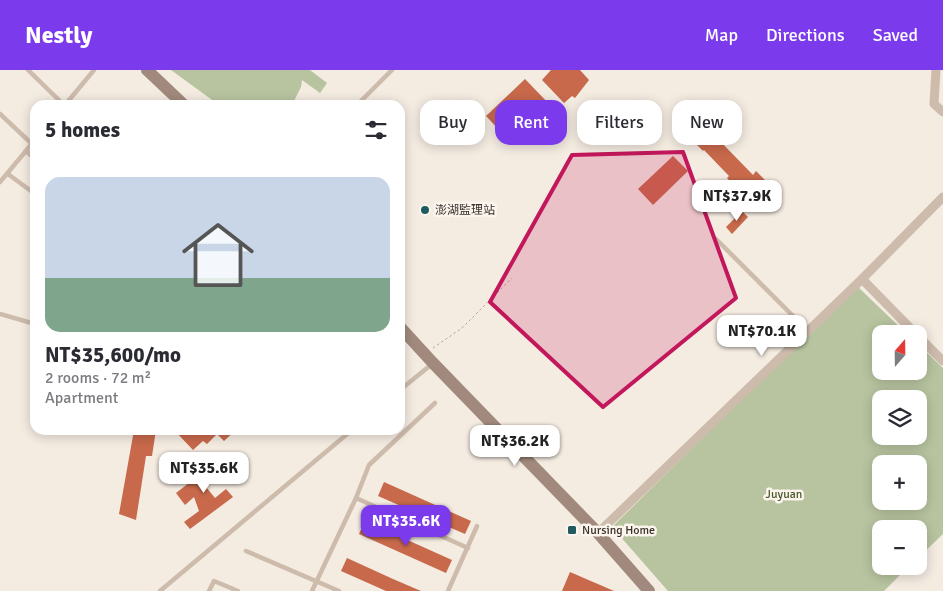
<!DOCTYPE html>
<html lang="en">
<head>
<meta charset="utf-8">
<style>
	body { margin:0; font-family:Signika,"Noto Sans TC",sans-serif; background:#f7f7f7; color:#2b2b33; height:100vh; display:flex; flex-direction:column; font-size:19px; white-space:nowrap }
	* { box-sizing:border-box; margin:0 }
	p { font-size:16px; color:#7c7c81 }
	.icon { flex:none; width:28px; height:28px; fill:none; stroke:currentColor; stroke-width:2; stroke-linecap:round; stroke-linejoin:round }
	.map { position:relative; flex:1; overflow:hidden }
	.sheet { position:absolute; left:30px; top:30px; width:375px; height:335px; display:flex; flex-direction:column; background:#fff; border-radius:15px; box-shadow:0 2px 12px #0003 }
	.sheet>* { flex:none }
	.guide { position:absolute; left:420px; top:30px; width:448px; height:45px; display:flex; gap:10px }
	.needle { width:32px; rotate:20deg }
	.tools { position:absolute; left:872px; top:255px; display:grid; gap:10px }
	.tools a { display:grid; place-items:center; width:55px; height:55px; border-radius:10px; background:#fff; box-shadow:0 2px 12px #0003; font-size:25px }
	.price { position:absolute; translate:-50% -42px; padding:0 11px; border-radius:10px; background:#fff; color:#222; font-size:16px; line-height:32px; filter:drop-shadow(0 1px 2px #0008) }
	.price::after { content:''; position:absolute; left:50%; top:30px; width:15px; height:11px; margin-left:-8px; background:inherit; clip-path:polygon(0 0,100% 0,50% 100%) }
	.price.current { background:#7c3aed; color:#fff }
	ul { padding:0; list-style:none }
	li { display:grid; align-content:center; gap:10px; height:265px; padding:0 15px }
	li span { display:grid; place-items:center; height:155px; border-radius:15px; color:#555 }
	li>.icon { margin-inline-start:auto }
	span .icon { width:90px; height:90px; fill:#fffc; stroke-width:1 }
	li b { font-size:21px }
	h2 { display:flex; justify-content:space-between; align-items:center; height:60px; padding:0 15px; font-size:21px }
	.pill { padding:0 18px; border-radius:15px; background:#fff; box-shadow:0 2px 12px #0003; font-size:18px; line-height:45px }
	.pill.current { background:#7c3aed; color:#fff }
	header { display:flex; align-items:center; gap:30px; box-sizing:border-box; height:70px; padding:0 25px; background:#7c3aed; color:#fff }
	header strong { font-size:24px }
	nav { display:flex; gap:28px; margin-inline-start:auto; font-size:18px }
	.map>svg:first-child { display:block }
</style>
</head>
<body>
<header>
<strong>Nestly</strong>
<nav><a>Map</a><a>Directions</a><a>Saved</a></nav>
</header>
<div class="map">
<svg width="943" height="521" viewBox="0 0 943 521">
	<rect width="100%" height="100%" fill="#f4ebe1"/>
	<!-- green -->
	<g fill="#b8c4a0" fill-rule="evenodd">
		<path d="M 171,0 L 310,0 L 327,13 L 320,23 L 302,10 L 301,17 L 292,35 L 219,35 Z"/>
		<path d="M 857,216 L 907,264 L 881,264 L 881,301 L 919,301 L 919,275 L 943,298 L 943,464 L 919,487 L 919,459 L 881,459 L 881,496 L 909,496 L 884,521 L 668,521 L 612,457 ZM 881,329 L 919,329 L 919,366 L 881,366 ZM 881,394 L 919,394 L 919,431 L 881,431 Z"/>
	</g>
	<!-- building -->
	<g fill="#c8694b">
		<path d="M 551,0 L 580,0 L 589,10 L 575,28 L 572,26 L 564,33 L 542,10 Z"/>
		<path d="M 525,9 L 552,37 L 513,75 L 486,46 Z"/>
		<path d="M 714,55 L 723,63 L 717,68 L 753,105 L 756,101 L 768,113 L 764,116 L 767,120 L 754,132 L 750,128 L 746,132 L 735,121 L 737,119 L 727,108 L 729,106 L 704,80 L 703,81 L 695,73 L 697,72 L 693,68 L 705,57 L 708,60 Z"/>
		<path d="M 673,86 L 688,101 L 653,135 L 638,119 Z"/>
		<path d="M 742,141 L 748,147 L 732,164 L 726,157 Z"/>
		<path d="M 134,360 L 156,360 L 152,386 L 146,386 L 136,450 L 119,444 Z"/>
		<path d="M 174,360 L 236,360 L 224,371 L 217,364 L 207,374 L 203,371 L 193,380 Z"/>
		<path d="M 216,392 L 218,396 L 221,394 L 227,402 L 206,417 L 215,428 L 226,419 L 233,427 L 190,459 L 184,452 L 199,441 L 194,427 L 185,435 L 176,423 Z"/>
		<path d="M 384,412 L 471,451 L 465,464 L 378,426 Z"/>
		<path d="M 365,451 L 452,490 L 446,503 L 359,464 Z"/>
		<path d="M 347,488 L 393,509 L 421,521 L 386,521 L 341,501 Z"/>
		<path d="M 570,502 L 614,521 L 562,521 Z"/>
	</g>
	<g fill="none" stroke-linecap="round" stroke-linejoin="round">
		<!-- path -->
		<path stroke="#b9a596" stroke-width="1" stroke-dasharray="2.5 2.5" stroke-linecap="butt" d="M 433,278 L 462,258 L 512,208"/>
		<!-- lane -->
		<g stroke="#cdbbac" stroke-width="4.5">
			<path d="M 28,0 L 64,35"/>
			<path d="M 65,35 L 94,0"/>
			<path d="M 357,35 L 392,0"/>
			<path d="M 0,44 L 32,74"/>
			<path d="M 26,81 L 35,89"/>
			<path d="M 8,104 L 35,124"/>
			<path d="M 0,112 L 35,70"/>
			<path d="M 716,169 L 807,260"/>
			<path d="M 0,244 L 35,254"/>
			<path d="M 400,320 L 432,294"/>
			<path d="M 356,428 L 369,395 L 435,333"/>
			<path d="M 246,481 L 339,521"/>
			<path d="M 160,521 L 352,360"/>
			<path d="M 209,521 L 214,511 L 238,521"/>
			<path d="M 312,521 L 356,428 L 468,478"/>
			<path d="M 448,521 L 477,456"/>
		</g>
		<!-- street -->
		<g stroke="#cdbbac" stroke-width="9">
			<path d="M 936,0 L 934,34 L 943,42"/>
			<path d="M 862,209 L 916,264"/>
			<path d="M 919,267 L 943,291"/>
			<path d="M 598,463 L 862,209 L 943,127"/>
		</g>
		<!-- secondary -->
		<g stroke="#a18a7d" stroke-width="12">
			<path d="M 147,0 L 184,35"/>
			<path d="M 400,257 L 433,293 L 598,463 L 649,521"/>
		</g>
	</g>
	<!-- marked area -->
	<path fill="#c2185b" fill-opacity="0.2" stroke="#c2185b" stroke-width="4" stroke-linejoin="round" d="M 683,82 L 736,228 L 603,337 L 490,232 L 572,85 Z"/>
	<!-- markers -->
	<g fill="#1f5a5e" stroke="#fbf5ee" stroke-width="2">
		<circle cx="425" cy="140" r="5"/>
		<rect x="567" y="455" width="10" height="10" rx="2.5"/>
	</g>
	<g text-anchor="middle" stroke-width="5" stroke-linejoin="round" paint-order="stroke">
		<!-- poi labels -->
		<g font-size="12" fill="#3b302b" stroke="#fbf5ee" text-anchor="start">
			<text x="435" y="144">澎湖監理站</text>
			<text x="582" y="464">Nursing Home</text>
		</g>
		<!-- park labels -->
		<g font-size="12" fill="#4a5a2e" stroke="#fbf5ee">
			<text x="784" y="428">Juyuan</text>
		</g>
	</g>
</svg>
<div class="tools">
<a><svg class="needle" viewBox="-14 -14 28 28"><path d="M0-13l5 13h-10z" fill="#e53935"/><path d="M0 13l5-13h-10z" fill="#7c7c81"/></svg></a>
<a><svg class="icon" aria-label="layers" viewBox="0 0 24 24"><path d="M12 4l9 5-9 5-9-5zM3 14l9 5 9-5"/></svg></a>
<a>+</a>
<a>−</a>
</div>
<b class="price" style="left:737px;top:152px">NT$37.9K</b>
<b class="price" style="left:762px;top:287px">NT$70.1K</b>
<b class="price" style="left:515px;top:397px">NT$36.2K</b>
<b class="price" style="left:204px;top:424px">NT$35.6K</b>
<b class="price current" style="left:406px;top:477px">NT$35.6K</b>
<div class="guide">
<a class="pill">Buy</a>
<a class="pill current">Rent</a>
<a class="pill">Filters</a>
<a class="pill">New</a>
</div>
<section class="sheet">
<h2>5 homes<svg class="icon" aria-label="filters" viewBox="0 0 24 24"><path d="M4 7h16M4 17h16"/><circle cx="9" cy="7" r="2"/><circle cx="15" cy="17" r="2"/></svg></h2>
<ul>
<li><span style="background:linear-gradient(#c9d6e8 65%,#7fa58c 0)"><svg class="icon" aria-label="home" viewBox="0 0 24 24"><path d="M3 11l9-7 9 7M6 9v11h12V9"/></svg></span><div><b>NT$35,600/mo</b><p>2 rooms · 72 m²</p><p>Apartment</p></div></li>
</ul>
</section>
</div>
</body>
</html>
